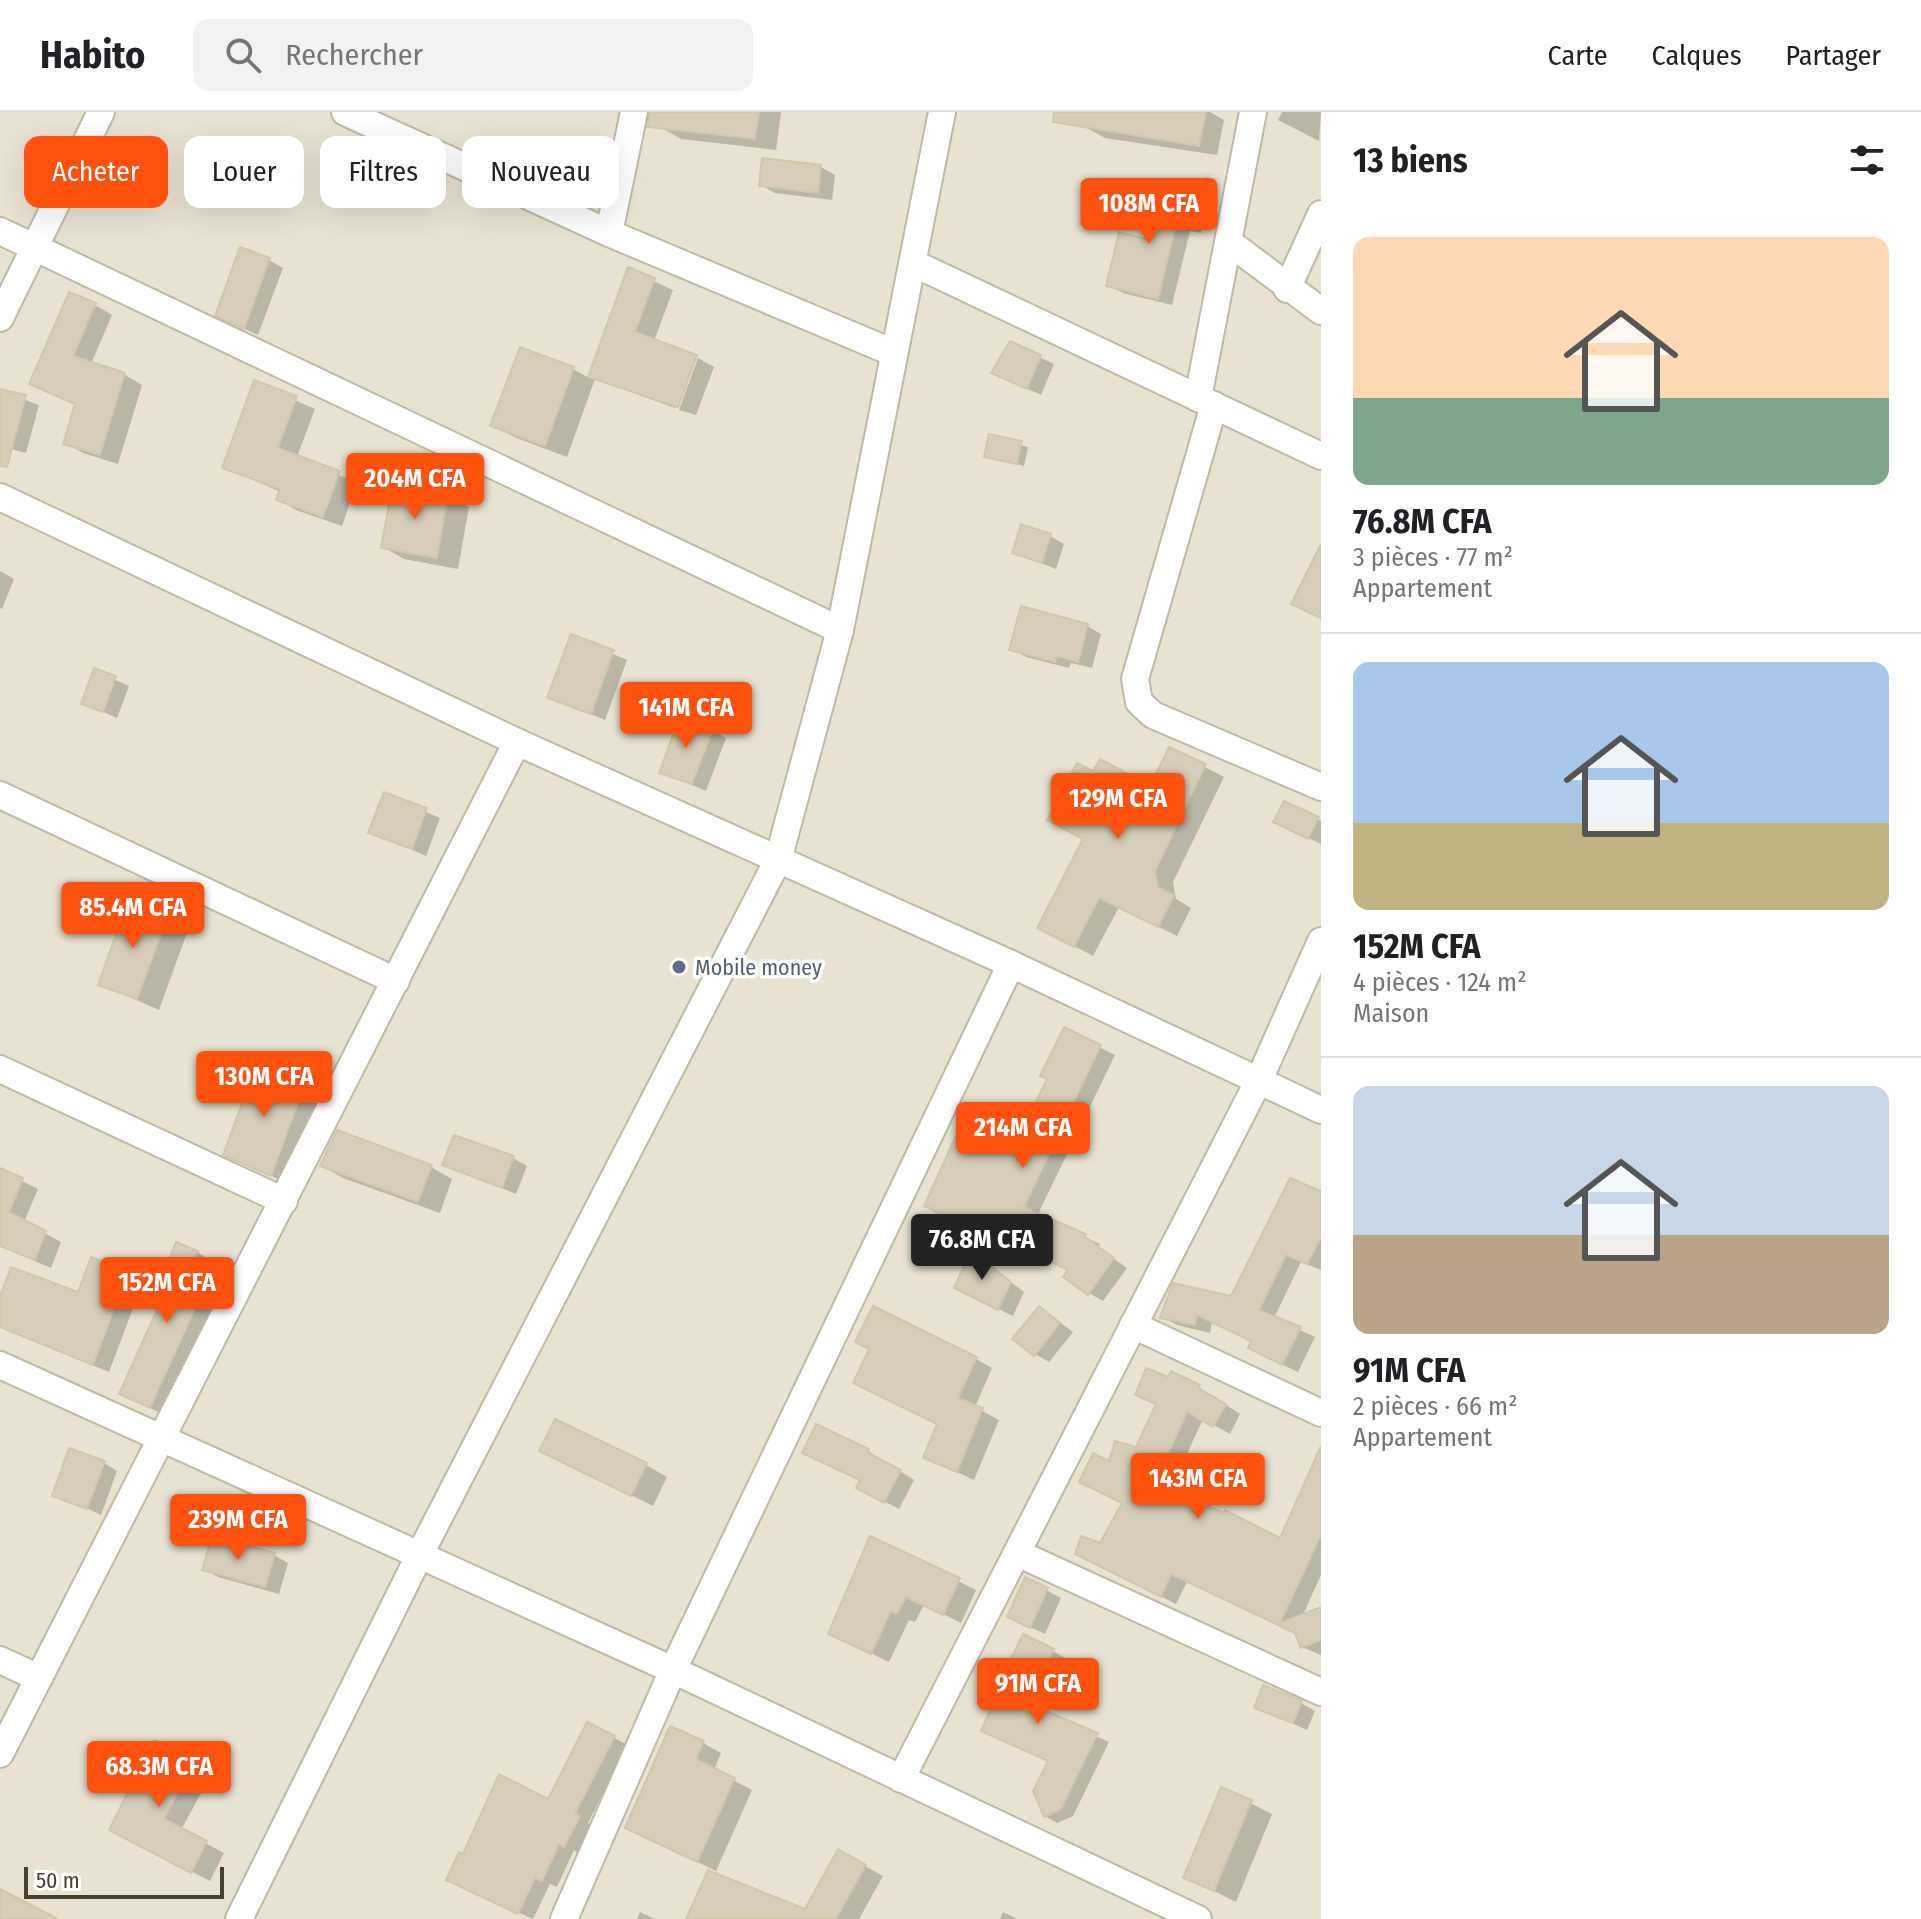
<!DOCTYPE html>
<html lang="fr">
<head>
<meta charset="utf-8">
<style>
	body { margin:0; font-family:"Fira Sans Condensed",sans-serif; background:#f2f2f2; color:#202124; height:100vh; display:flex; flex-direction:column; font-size:30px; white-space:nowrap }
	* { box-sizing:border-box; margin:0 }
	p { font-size:26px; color:#757577 }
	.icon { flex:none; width:44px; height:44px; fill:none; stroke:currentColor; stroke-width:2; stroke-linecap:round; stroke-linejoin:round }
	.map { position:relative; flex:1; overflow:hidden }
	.details { display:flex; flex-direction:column; background:#fff; width:600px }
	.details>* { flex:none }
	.hud { position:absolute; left:24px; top:24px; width:760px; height:72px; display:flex; gap:16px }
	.scale { position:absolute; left:24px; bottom:20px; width:200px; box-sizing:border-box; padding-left:8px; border:4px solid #464133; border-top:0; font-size:22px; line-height:28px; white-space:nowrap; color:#464133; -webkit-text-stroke:6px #fff; paint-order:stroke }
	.price { position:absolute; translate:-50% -68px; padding:0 18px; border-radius:8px; background:#ff510f; color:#fff; font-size:26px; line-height:52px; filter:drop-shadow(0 2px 4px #0008) }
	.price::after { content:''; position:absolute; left:50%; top:48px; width:24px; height:18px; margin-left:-12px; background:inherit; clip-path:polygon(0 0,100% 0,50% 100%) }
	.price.selected { background:#222; color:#fff }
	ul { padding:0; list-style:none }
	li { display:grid; align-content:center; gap:16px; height:424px; padding:0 32px }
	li+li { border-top:2px solid #e0e0e0 }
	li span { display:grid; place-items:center; height:248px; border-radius:16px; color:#555 }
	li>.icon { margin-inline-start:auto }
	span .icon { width:144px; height:144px; fill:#fffc; stroke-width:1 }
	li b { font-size:34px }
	h2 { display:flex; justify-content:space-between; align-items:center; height:96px; padding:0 32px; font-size:34px }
	.tag { padding:0 28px; border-radius:16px; background:#fff; box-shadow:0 8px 32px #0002; font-size:28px; line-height:72px }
	.tag.selected { background:#ff510f; color:#fff }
	header { display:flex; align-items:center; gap:48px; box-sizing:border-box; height:112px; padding:0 40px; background:#fff; border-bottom:2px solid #e0e0e0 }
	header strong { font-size:38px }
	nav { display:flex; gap:44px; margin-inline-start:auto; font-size:28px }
	.search { width:560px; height:72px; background:#f2f2f2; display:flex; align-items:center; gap:20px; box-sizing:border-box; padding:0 28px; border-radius:16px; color:#757577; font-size:30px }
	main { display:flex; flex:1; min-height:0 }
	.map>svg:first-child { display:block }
</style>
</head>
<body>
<header>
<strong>Habito</strong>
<div class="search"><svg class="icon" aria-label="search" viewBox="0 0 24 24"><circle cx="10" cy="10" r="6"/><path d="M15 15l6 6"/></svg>Rechercher</div>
<nav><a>Carte</a><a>Calques</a><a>Partager</a></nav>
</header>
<main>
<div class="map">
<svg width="1321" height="1807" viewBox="0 0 1321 1807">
	<rect width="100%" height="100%" fill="#f3f0e4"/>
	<!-- residential -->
	<rect fill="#e8e3d1" x="0" y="0" width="1321" height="1807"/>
	<!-- shadow -->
	<g fill="#0003">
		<path d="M 662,0 L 781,0 L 776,38 L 681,27 L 660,15 Z"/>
		<path d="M 1091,0 L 1210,0 L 1224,8 L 1217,43 L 1105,26 L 1087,16 Z"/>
		<path d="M 1282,0 L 1321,0 L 1319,29 L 1278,8 Z"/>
		<path d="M 821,55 L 835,63 L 832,88 L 775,81 L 761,73 Z"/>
		<path d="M 1183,77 L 1197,85 L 1195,95 L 1204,100 L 1201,121 L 1190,119 L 1172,193 L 1123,181 L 1109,173 L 1150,130 Z"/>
		<path d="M 269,148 L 283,156 L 258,223 L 231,211 Z"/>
		<path d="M 629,158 L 673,178 L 654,229 L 694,244 L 675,296 L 595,267 L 567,345 L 514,325 L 493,313 L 573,257 L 589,266 Z"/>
		<path d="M 95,193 L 112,203 L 91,252 L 125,263 L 142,273 L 118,352 L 83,341 L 65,331 L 77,294 L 32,272 Z"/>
		<path d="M 1010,231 L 1054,252 L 1041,283 L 994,261 Z"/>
		<path d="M 698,246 L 714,255 L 696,303 L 679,298 Z"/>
		<path d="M 255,271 L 315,297 L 297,345 L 357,371 L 342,414 L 296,398 L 278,387 L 281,380 L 224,355 Z"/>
		<path d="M 0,279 L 39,293 L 26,341 L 0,334 Z"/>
		<path d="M 990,325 L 1028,335 L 1024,354 L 987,344 Z"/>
		<path d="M 395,373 L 448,383 L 469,395 L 458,457 L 404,447 L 383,435 Z"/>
		<path d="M 1050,424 L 1064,432 L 1056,457 L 1014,440 Z"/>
		<path d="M 0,459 L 14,467 L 2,497 L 0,496 Z"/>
		<path d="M 1087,514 L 1101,522 L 1092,556 L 1071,551 L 1069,556 L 1026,545 L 1012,537 Z"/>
		<path d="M 572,524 L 627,548 L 605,608 L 550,585 Z"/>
		<path d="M 95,559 L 129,574 L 117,606 L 83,591 Z"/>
		<path d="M 712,618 L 726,626 L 706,679 L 662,660 Z"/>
		<path d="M 1170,637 L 1224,665 L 1173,770 L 1176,787 L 1191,796 L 1177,824 L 1119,795 L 1093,844 L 1059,826 L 1085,727 L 1094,662 L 1151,677 Z"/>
		<path d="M 385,683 L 440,706 L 426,744 L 371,720 Z"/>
		<path d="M 1284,691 L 1321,709 L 1321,732 L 1290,717 Z"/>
		<path d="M 167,806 L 188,818 L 159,898 L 100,872 Z"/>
		<path d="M 1065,918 L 1115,943 L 1037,1104 L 1100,1132 L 1098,1135 L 1127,1156 L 1103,1189 L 1089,1181 L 1070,1158 L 995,1114 L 987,1124 L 941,1102 L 971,1024 L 1025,1017 L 1050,967 Z"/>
		<path d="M 305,971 L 326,983 L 293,1074 L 225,1042 Z"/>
		<path d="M 513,1046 L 527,1054 L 516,1082 L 445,1052 Z"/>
		<path d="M 322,1054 L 431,1055 L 452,1067 L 440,1101 L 343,1066 Z"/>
		<path d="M 0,1058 L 38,1077 L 24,1110 L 61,1130 L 51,1156 L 0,1134 Z"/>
		<path d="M 1321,1081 L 1321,1158 L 1301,1150 L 1274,1206 L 1315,1225 L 1298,1260 L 1265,1244 L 1253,1229 L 1212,1210 L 1210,1221 L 1177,1213 L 1162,1205 L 1232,1186 Z"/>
		<path d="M 197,1140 L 216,1152 L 214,1157 L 228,1165 L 217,1202 L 170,1306 L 121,1281 Z"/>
		<path d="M 972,1141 L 1024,1180 L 1013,1204 L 970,1183 Z"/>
		<path d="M 127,1161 L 143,1170 L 109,1260 L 0,1215 L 0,1180 L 79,1183 Z"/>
		<path d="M 1040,1196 L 1073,1220 L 1049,1250 L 1035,1242 Z"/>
		<path d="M 976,1247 L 992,1256 L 975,1295 L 999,1308 L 974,1368 L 925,1345 Z"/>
		<path d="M 1199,1275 L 1240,1302 L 1230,1322 L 1203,1307 L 1171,1377 L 1281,1428 L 1321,1339 L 1321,1463 L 1302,1505 L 1321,1497 L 1321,1543 L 1302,1535 L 1297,1522 L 1187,1470 L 1176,1492 L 1093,1450 L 1124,1391 L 1110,1352 L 1137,1337 L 1158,1293 L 1137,1282 Z"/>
		<path d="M 541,1338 L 646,1353 L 667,1365 L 653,1394 Z"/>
		<path d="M 868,1339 L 914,1368 L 899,1397 L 872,1383 L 862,1368 Z"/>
		<path d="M 104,1351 L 117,1359 L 101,1403 L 74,1390 Z"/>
		<path d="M 871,1426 L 976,1478 L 961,1511 L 924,1493 L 915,1510 L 909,1508 L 889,1550 L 830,1521 Z"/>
		<path d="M 274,1443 L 288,1451 L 279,1482 L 218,1465 L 204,1457 Z"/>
		<path d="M 1026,1468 L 1061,1486 L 1045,1522 L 1023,1512 Z"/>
		<path d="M 1053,1539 L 1065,1546 L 1038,1598 L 1109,1630 L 1073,1704 L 1057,1711 L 1045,1704 L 1050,1649 L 999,1584 Z"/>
		<path d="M 1301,1591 L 1315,1599 L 1307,1618 L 1256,1595 Z"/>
		<path d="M 614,1626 L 628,1633 L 588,1711 L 592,1713 L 578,1741 L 574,1738 L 557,1775 L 550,1772 L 533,1807 L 462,1775 L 464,1744 L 548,1690 Z"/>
		<path d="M 703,1631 L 721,1641 L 714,1658 L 752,1678 L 716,1759 L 627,1715 Z"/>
		<path d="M 194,1650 L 212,1661 L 181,1718 L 224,1741 L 210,1769 L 129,1728 Z"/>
		<path d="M 1223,1677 L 1272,1702 L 1236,1790 L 1186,1765 Z"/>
		<path d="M 839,1740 L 883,1764 L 859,1807 L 689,1807 L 806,1800 Z"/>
		<path d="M 640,1800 L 655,1807 L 637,1807 Z"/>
		<path d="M 1003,1800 L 1017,1807 L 1000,1807 Z"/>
	</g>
	<!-- building -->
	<g fill="#d6ceb8" stroke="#d1c7ab" stroke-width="2">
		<path d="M 650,0 L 759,0 L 755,27 L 647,15 Z"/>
		<path d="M 1054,0 L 1206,0 L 1199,34 L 1053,10 Z"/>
		<path d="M 762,46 L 821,53 L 818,81 L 759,74 Z"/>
		<path d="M 1156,71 L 1184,75 L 1181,89 L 1191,90 L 1188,114 L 1176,112 L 1158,187 L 1106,174 L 1119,120 L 1149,128 Z"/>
		<path d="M 240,135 L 270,146 L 244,217 L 215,204 Z"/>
		<path d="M 628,155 L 655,166 L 635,220 L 697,243 L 678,295 L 588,265 Z"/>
		<path d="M 69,180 L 96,191 L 73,244 L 125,261 L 100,343 L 63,332 L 75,292 L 29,272 Z"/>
		<path d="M 1010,229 L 1041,243 L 1027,277 L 991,261 Z"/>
		<path d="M 520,235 L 574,255 L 545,334 L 490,314 Z"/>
		<path d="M 254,268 L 297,284 L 278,336 L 340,359 L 323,405 L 276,388 L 280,377 L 222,356 Z"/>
		<path d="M 0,277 L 26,283 L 7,355 L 0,354 Z"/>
		<path d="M 989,322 L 1022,329 L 1017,352 L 984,345 Z"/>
		<path d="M 393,371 L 448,381 L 437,446 L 381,436 Z"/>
		<path d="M 1021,412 L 1051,422 L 1042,451 L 1012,441 Z"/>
		<path d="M 1321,432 L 1321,506 L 1291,492 Z"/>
		<path d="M 1021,494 L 1088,512 L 1078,550 L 1057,544 L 1055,550 L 1009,538 Z"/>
		<path d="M 571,522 L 614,538 L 591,602 L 547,586 Z"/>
		<path d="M 94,556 L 116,564 L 103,600 L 81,592 Z"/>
		<path d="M 680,604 L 713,617 L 692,672 L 659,661 Z"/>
		<path d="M 1169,635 L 1206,652 L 1155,759 L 1158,775 L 1174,783 L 1158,815 L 1099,786 L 1074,835 L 1037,816 L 1083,727 L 1047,708 L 1077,651 L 1093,659 L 1100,647 L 1150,674 Z"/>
		<path d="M 384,680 L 427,696 L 412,737 L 368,721 Z"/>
		<path d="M 1284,689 L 1319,705 L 1308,727 L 1273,710 Z"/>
		<path d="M 128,789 L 168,804 L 137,887 L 98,873 Z"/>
		<path d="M 1064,915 L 1101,933 L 1024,1095 L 1086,1122 L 1085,1125 L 1114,1146 L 1088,1183 L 1063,1165 L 1068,1158 L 1023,1136 L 981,1106 L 972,1117 L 924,1094 L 959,1017 L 970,1021 L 981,996 L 1024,1014 L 1047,967 L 1040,964 Z"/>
		<path d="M 257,951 L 306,969 L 271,1064 L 223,1043 Z"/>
		<path d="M 337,1018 L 432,1053 L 418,1090 L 320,1054 Z"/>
		<path d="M 454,1023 L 514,1044 L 502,1076 L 442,1053 Z"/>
		<path d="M 0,1056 L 23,1066 L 9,1100 L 46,1119 L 35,1148 L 0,1134 Z"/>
		<path d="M 1290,1066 L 1321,1079 L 1321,1125 L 1307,1152 L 1286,1143 L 1259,1198 L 1301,1215 L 1282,1253 L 1248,1236 L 1251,1229 L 1197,1203 L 1195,1213 L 1160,1206 L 1173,1171 L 1231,1184 Z"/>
		<path d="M 176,1130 L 198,1139 L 195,1146 L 210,1152 L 198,1190 L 150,1296 L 119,1282 L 170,1169 L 162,1166 Z"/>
		<path d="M 971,1138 L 1011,1170 L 998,1198 L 954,1176 Z"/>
		<path d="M 91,1145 L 128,1159 L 93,1253 L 0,1215 L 0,1184 L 11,1155 L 78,1180 Z"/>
		<path d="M 873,1194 L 977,1245 L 958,1286 L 983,1296 L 957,1360 L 923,1346 L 937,1312 L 853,1271 L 869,1237 L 855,1230 Z"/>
		<path d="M 1039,1194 L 1060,1211 L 1034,1244 L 1012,1227 Z"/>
		<path d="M 1146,1256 L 1168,1265 L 1171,1259 L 1200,1273 L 1198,1276 L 1226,1292 L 1213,1315 L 1187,1300 L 1156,1368 L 1223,1401 L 1225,1398 L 1280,1426 L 1321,1334 L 1321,1423 L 1280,1511 L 1321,1495 L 1321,1528 L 1301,1536 L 1295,1521 L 1171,1462 L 1161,1485 L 1075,1442 L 1081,1424 L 1100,1431 L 1122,1391 L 1079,1370 L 1093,1341 L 1109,1349 L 1115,1329 L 1136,1335 L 1156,1292 L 1135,1283 Z"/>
		<path d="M 555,1307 L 647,1351 L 631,1384 L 539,1339 Z"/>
		<path d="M 816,1312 L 869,1337 L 868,1341 L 901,1358 L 884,1391 L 856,1376 L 860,1368 L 802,1341 Z"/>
		<path d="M 69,1336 L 105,1349 L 87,1397 L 52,1384 Z"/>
		<path d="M 212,1424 L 275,1441 L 265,1475 L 202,1458 Z"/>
		<path d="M 870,1424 L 960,1466 L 943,1503 L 906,1485 L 897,1502 L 891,1499 L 871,1542 L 828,1522 Z"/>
		<path d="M 1025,1465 L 1048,1476 L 1030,1516 L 1007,1505 Z"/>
		<path d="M 1023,1522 L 1054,1537 L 1027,1591 L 1098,1621 L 1061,1697 L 1044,1705 L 1033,1679 L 1048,1649 L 981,1619 L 996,1585 L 993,1583 Z"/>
		<path d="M 1263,1573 L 1302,1589 L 1293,1611 L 1254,1596 Z"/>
		<path d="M 587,1610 L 615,1624 L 575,1701 L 580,1704 L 564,1735 L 559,1732 L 542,1769 L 535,1766 L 518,1802 L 446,1768 L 459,1740 L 463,1742 L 499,1662 L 548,1687 Z"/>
		<path d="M 670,1614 L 704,1629 L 696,1647 L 735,1666 L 697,1750 L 625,1716 Z"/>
		<path d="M 154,1628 L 195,1648 L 164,1707 L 207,1729 L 191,1761 L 109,1718 Z"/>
		<path d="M 1221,1675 L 1252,1688 L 1214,1779 L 1183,1766 Z"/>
		<path d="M 838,1737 L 866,1753 L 836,1807 L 686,1807 L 708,1758 L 805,1797 Z"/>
		<path d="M 0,1777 L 58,1807 L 0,1807 Z"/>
	</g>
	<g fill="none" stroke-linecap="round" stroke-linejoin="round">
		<!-- minor casing -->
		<g stroke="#bfbaa6" stroke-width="30">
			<g id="minor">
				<path d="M 345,0 L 609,121 L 894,241"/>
				<path d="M 0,119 L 840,518"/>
				<path d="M 609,121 L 634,0"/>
				<path d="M 1230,131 L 1321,199"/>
				<path d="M 913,151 L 1321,344"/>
				<path d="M 1287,177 L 1321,102"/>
				<path d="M 0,206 L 101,0"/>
				<path d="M 1198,286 L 1253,0"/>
				<path d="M 1214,293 L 1135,567 L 1139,590 L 1153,603 L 1321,675"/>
				<path d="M 0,385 L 517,630 L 1011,852 L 1321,998"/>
				<path d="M 0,683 L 396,869"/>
				<path d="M 0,957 L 284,1089"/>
				<path d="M 1133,1213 L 1321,1301"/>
				<path d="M 0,1253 L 673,1558 L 1198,1807"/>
				<path d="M 1017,1441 L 1321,1580"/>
				<path d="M 0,1548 L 39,1566"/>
				<path d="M 0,1642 L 517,630"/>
				<path d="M 901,1667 L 1259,968 L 1321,829"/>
				<path d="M 239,1807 L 420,1442 L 778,748 L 840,518 L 942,0"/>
				<path d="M 564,1807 L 673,1558 L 1011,852"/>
			</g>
		</g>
		<!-- minor -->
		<use href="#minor" stroke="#fff" stroke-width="26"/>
	</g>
	<!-- markers -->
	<circle fill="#5c6f8a" stroke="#fff" stroke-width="3" cx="679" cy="855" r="8"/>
	<g text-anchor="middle" stroke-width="7" stroke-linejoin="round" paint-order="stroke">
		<!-- service labels -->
		<g font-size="22" fill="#4e5e75" stroke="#fff" text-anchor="start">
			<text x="695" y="863">Mobile money</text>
		</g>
	</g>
</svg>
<div class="scale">50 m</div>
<b class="price" style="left:1149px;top:134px">108M CFA</b>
<b class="price" style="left:415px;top:409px">204M CFA</b>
<b class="price" style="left:686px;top:638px">141M CFA</b>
<b class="price" style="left:1118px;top:729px">129M CFA</b>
<b class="price" style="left:133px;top:838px">85.4M CFA</b>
<b class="price" style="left:264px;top:1007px">130M CFA</b>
<b class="price" style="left:1023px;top:1058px">214M CFA</b>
<b class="price selected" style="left:982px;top:1170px">76.8M CFA</b>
<b class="price" style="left:167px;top:1213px">152M CFA</b>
<b class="price" style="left:1198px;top:1409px">143M CFA</b>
<b class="price" style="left:238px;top:1450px">239M CFA</b>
<b class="price" style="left:1038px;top:1614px">91M CFA</b>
<b class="price" style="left:159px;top:1697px">68.3M CFA</b>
<div class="hud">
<a class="tag selected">Acheter</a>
<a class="tag">Louer</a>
<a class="tag">Filtres</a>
<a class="tag">Nouveau</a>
</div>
</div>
<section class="details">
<h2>13 biens<svg class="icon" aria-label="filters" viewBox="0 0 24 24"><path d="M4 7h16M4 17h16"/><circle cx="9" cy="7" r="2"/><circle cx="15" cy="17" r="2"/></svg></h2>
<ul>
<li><span style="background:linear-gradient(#ffd9b3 65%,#7fa58c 0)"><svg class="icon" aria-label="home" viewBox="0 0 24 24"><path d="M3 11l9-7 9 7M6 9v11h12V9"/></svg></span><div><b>76.8M CFA</b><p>3 pièces · 77 m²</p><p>Appartement</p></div></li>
<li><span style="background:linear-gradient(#a9c7e8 65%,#c2b280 0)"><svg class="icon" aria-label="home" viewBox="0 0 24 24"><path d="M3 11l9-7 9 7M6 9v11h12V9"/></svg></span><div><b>152M CFA</b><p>4 pièces · 124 m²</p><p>Maison</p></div></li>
<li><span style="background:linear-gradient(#c9d6e8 60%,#b9a48a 0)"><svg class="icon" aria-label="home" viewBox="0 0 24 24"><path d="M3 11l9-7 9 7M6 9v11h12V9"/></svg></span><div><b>91M CFA</b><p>2 pièces · 66 m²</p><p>Appartement</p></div></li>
</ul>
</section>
</main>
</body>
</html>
